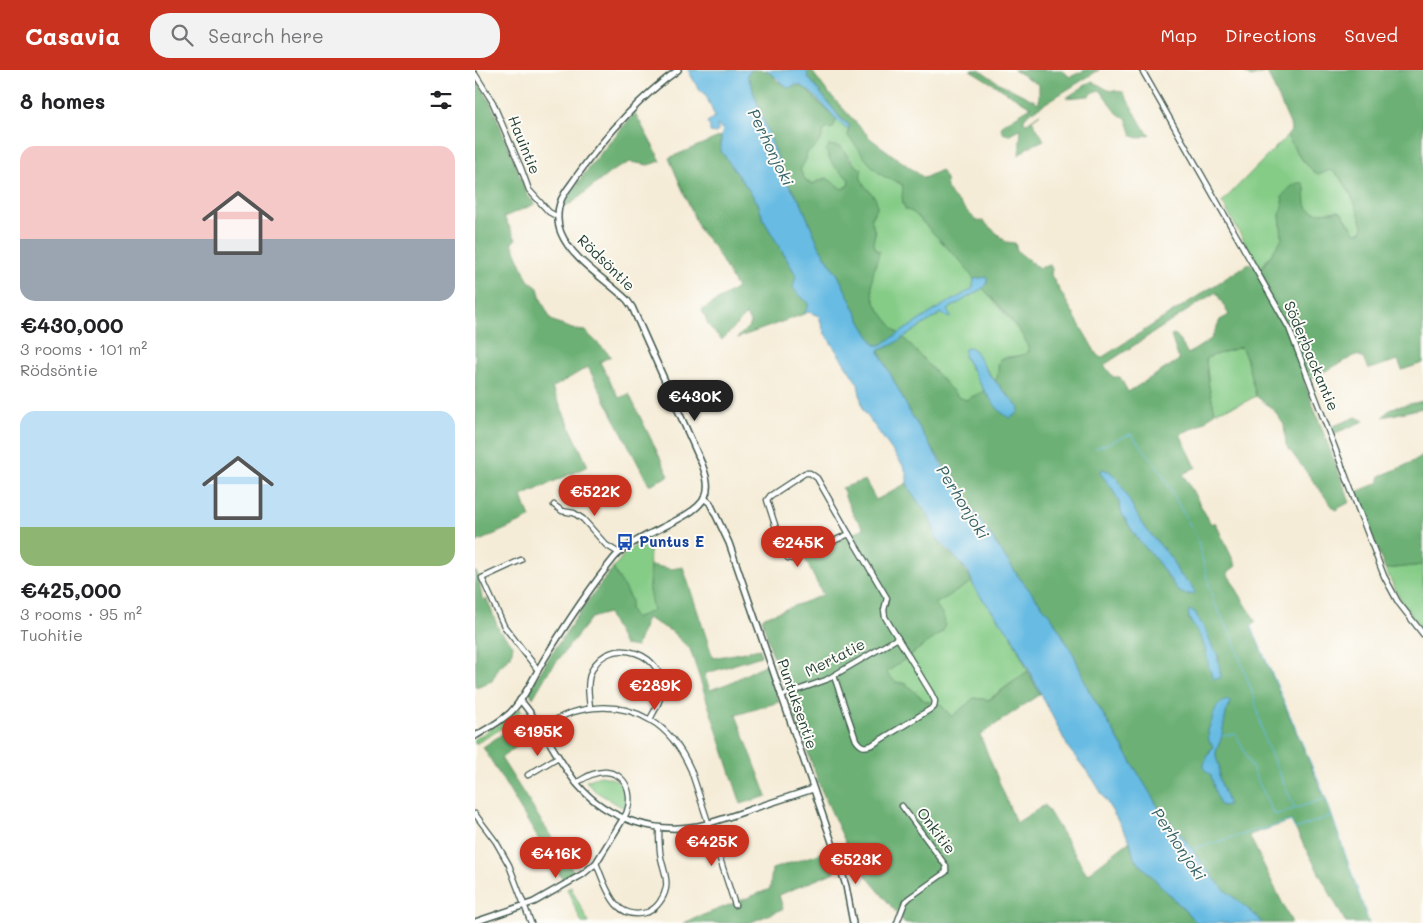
<!DOCTYPE html>
<html lang="en">
<head>
<meta charset="utf-8">
<style>
	body { margin:0; font-family:Mali,sans-serif; background:#f2f2f2; color:#202124; height:100vh; display:flex; flex-direction:column; font-size:19px; white-space:nowrap }
	* { box-sizing:border-box; margin:0 }
	p { font-size:16px; color:#757577 }
	.icon { flex:none; width:28px; height:28px; fill:none; stroke:currentColor; stroke-width:2; stroke-linecap:round; stroke-linejoin:round }
	.map { position:relative; flex:1; overflow:hidden }
	.drawer { display:flex; flex-direction:column; background:#fff; width:475px }
	.drawer>* { flex:none }
	.price { position:absolute; translate:-50% -42px; padding:0 11px; border-radius:18px; background:#c8321e; color:#fff; font-size:16px; line-height:32px; filter:drop-shadow(0 1px 2px #0008) }
	.price::after { content:''; position:absolute; left:50%; top:30px; width:15px; height:11px; margin-left:-8px; background:inherit; clip-path:polygon(0 0,100% 0,50% 100%) }
	.price.active { background:#222; color:#fff }
	ul { padding:0; list-style:none }
	li { display:grid; align-content:center; gap:10px; height:265px; padding:0 20px }
	li span { display:grid; place-items:center; height:155px; border-radius:15px; color:#555 }
	li>.icon { margin-inline-start:auto }
	span .icon { width:90px; height:90px; fill:#fffc; stroke-width:1 }
	li b { font-size:21px }
	h2 { display:flex; justify-content:space-between; align-items:center; height:60px; padding:0 20px; font-size:21px }
	header { display:flex; align-items:center; gap:30px; box-sizing:border-box; height:70px; padding:0 25px; background:#c8321e; color:#fff }
	header strong { font-size:24px }
	nav { display:flex; gap:28px; margin-inline-start:auto; font-size:18px }
	.search { width:350px; height:45px; background:#f2f2f2; display:flex; align-items:center; gap:12px; box-sizing:border-box; padding:0 18px; border-radius:20px; color:#757577; font-size:19px }
	main { display:flex; flex:1; min-height:0 }
	.map>svg:first-child { display:block }
</style>
</head>
<body>
<header>
<strong>Casavia</strong>
<div class="search"><svg class="icon" aria-label="search" viewBox="0 0 24 24"><circle cx="10" cy="10" r="6"/><path d="M15 15l6 6"/></svg>Search here</div>
<nav><a>Map</a><a>Directions</a><a>Saved</a></nav>
</header>
<main>
<section class="drawer">
<h2>8 homes<svg class="icon" aria-label="filters" viewBox="0 0 24 24"><path d="M4 7h16M4 17h16"/><circle cx="9" cy="7" r="2"/><circle cx="15" cy="17" r="2"/></svg></h2>
<ul>
<li><span style="background:linear-gradient(#f6c9c9 60%,#9aa5b1 0)"><svg class="icon" aria-label="home" viewBox="0 0 24 24"><path d="M3 11l9-7 9 7M6 9v11h12V9"/></svg></span><div><b>€430,000</b><p>3 rooms · 101 m²</p><p>Rödsöntie</p></div></li>
<li><span style="background:linear-gradient(#bfe0f5 75%,#8fb573 0)"><svg class="icon" aria-label="home" viewBox="0 0 24 24"><path d="M3 11l9-7 9 7M6 9v11h12V9"/></svg></span><div><b>€425,000</b><p>3 rooms · 95 m²</p><p>Tuohitie</p></div></li>
</ul>
</section>
<div class="map">
<svg width="948" height="853" viewBox="0 0 948 853">
	<rect width="100%" height="100%" fill="#fdfcf7"/>
	<filter id="ink" filterUnits="userSpaceOnUse"><feTurbulence type="fractalNoise" baseFrequency=".02" numOctaves="2"/><feDisplacementMap in="SourceGraphic" scale="10" xChannelSelector="R" yChannelSelector="G"/><feConvolveMatrix kernelMatrix="1 2 1 2 8 2 1 2 1" color-interpolation-filters="sRGB"/></filter>
	<filter id="wash" filterUnits="userSpaceOnUse"><feTurbulence type="fractalNoise" baseFrequency=".0096" numOctaves="4" result="noise"/><feDisplacementMap in="SourceGraphic" scale="20" xChannelSelector="R" yChannelSelector="G"/><feGaussianBlur stdDeviation="1.12" result="paint"/><feColorMatrix in="noise" values="0 0 0 0 0 0 0 0 0 0 0 0 0 0 0 0 0 1.4 0 .05"/><feComposite in="paint" operator="in"/></filter>
	<g filter="url(#wash)">
		<rect width="100%" height="100%" fill="#f5ecd7"/>
		<!-- green -->
		<g fill="#85cc87" stroke="#52845e">
			<path d="M 361,49 L 373,60 L 373,66 L 410,107 L 419,110 L 428,116 L 428,135 L 439,143 L 488,194 L 499,209 L 498,217 L 496,220 L 465,237 L 424,264 C 394,231 390,225 404,181 L 402,181 L 398,172 L 400,163 L 396,148 L 402,139 L 393,120 L 389,117 L 382,97 L 366,77 L 354,76 L 352,80 C 353,86 355,91 359,96 C 363,101 370,104 374,110 L 373,116 L 367,119 L 349,108 L 337,114 L 331,111 L 325,100 L 331,89 L 332,81 L 346,70 L 350,58 L 358,58 Z"/>
			<path d="M 812,66 C 820,80 830,99 846,104 L 854,100 C 871,105 882,140 888,155 L 888,161 L 881,163 L 866,142 L 863,141 C 854,142 837,146 832,137 C 829,132 830,122 830,117 L 807,131 L 808,136 L 805,146 L 807,167 L 805,172 L 785,199 L 747,132 Z"/>
			<path d="M 508,218 L 549,267 L 554,281 L 551,285 L 532,287 L 523,295 L 524,305 L 520,311 L 495,277 L 489,286 L 509,321 L 491,330 L 483,327 L 428,267 Z"/>
			<path d="M 766,277 L 771,287 L 781,326 L 768,333 L 740,342 L 734,317 L 731,290 L 736,286 Z"/>
			<path d="M 168,472 L 175,477 L 174,520 L 178,541 L 159,548 L 155,539 L 156,530 L 138,498 L 152,481 Z"/>
			<path d="M 948,495 L 948,556 L 946,558 L 928,534 L 910,499 Z"/>
			<path d="M 497,512 L 500,519 L 536,565 L 553,601 L 513,630 L 499,628 L 477,647 L 465,634 L 450,631 L 431,614 L 421,612 L 411,603 L 468,561 L 460,534 Z"/>
			<path d="M 42,639 L 46,639 L 46,641 C 33,656 18,664 0,674 L 0,669 L 23,655 Z"/>
			<path d="M 125,706 C 147,708 154,718 150,739 L 120,721 L 111,711 Z"/>
			<path d="M 96,817 L 96,818 L 114,853 L 107,853 L 92,819 Z"/>
		</g>
		<!-- forest -->
		<g fill="#6cb074" stroke="#467654" fill-rule="evenodd">
			<path d="M 279,0 L 295,1 L 301,10 L 311,16 L 328,16 L 361,49 L 358,58 L 350,59 C 344,69 345,77 332,82 L 331,89 L 325,100 L 331,111 L 337,114 L 352,108 L 367,119 L 373,116 L 374,110 C 370,103 363,101 359,96 C 355,91 353,85 351,80 L 354,75 L 366,77 C 372,86 376,95 387,99 C 380,116 404,122 402,137 C 401,140 397,144 396,148 L 400,163 L 398,172 L 402,181 L 405,181 C 390,224 395,231 424,264 L 406,275 L 400,275 L 386,252 L 363,205 L 345,178 L 326,133 L 311,111 L 278,21 C 278,15 274,11 272,5 L 275,1 Z"/>
			<path d="M 336,0 L 351,20 L 396,69 L 449,108 L 466,100 L 471,109 L 472,118 L 477,126 L 502,151 L 508,151 C 516,159 524,164 531,172 L 540,173 L 542,181 L 564,198 L 575,195 L 577,199 L 576,205 L 622,285 L 626,288 L 773,194 L 787,198 L 805,172 L 807,167 L 805,143 L 808,136 L 807,126 C 813,120 819,111 828,113 C 831,119 830,126 831,133 C 832,146 853,143 863,141 L 866,142 L 881,163 L 888,161 L 888,155 C 882,140 871,105 855,100 L 843,105 C 830,95 820,80 812,66 L 816,61 L 815,54 L 792,2 L 776,7 L 771,4 L 769,0 L 948,0 L 948,293 L 927,300 L 923,290 L 894,299 L 887,287 L 881,285 L 829,312 L 875,432 L 860,440 L 811,375 L 809,355 L 799,340 L 781,326 L 771,287 L 766,277 L 733,287 L 731,290 L 734,317 L 740,342 L 727,354 L 705,364 L 721,397 L 708,404 L 736,454 L 740,452 L 761,496 L 752,503 L 781,552 L 776,556 L 854,738 L 894,853 L 871,853 L 816,751 L 774,765 L 817,853 L 787,853 C 775,838 757,828 744,814 C 724,792 710,765 688,745 L 613,619 L 599,585 L 577,548 L 543,506 L 452,370 L 436,344 L 404,282 L 404,280 L 417,275 L 428,267 L 483,327 L 491,330 L 509,321 L 524,339 L 544,338 L 520,311 C 525,304 522,297 525,289 L 544,286 L 554,282 C 555,267 519,231 508,218 L 512,214 L 512,207 L 499,209 L 488,194 L 439,143 L 430,139 L 427,128 L 428,115 C 422,110 416,111 410,107 C 396,100 383,77 373,66 L 374,55 L 366,49 L 333,7 L 332,3 ZM 741,222 L 754,245 L 745,250 L 736,269 L 713,284 L 702,266 L 699,264 L 696,266 L 704,290 L 653,322 L 645,307 L 638,307 L 629,295 ZM 626,403 L 642,409 L 667,454 L 696,488 L 704,504 L 716,515 L 716,525 L 703,521 L 682,491 L 662,468 L 647,444 L 644,432 L 637,418 ZM 720,542 L 723,549 L 729,558 L 737,578 L 744,587 L 743,596 L 746,605 L 734,595 L 731,578 L 727,569 L 713,548 ZM 755,633 L 752,639 L 744,674 L 741,682 L 741,687 L 744,696 L 744,708 L 753,735 L 743,729 L 736,704 L 729,697 L 732,685 L 738,676 L 733,661 L 741,638 Z"/>
			<path d="M 495,0 L 505,0 L 524,13 L 564,33 L 564,15 L 539,0 L 587,0 L 595,7 L 610,0 L 624,0 L 553,44 L 549,49 L 549,52 L 552,53 L 565,44 L 557,50 L 569,70 L 552,78 L 544,85 L 546,58 L 533,65 L 528,63 L 526,59 L 528,54 L 556,37 Z"/>
			<path d="M 0,7 L 15,31 L 52,124 L 60,134 L 29,147 L 41,169 L 37,173 L 53,210 L 63,218 L 66,229 L 76,250 L 97,259 L 110,261 L 136,286 L 125,292 L 144,328 L 154,324 L 194,406 L 174,415 L 113,297 L 77,318 L 113,396 L 47,426 L 55,448 L 0,473 Z"/>
			<path d="M 617,11 L 633,20 L 648,22 L 668,57 L 675,64 L 664,68 L 657,66 L 652,50 L 642,43 L 625,20 L 618,22 L 614,26 L 591,28 Z"/>
			<path d="M 160,43 L 186,91 L 173,95 L 155,92 L 137,101 L 97,133 L 88,136 C 108,102 134,73 160,43 Z"/>
			<path d="M 246,66 L 246,81 L 283,133 L 288,149 L 321,205 L 327,225 L 333,232 L 333,237 L 329,244 L 262,268 L 276,254 L 271,245 L 247,270 L 234,256 L 227,240 L 262,218 L 239,177 L 225,161 L 194,88 Z"/>
			<path d="M 948,331 L 948,338 L 908,347 L 916,338 Z"/>
			<path d="M 881,347 L 889,351 L 858,364 L 856,357 Z"/>
			<path d="M 948,386 L 948,495 L 910,499 L 881,422 L 903,413 L 905,406 L 927,397 Z"/>
			<path d="M 390,410 L 401,430 L 432,413 C 438,426 447,435 454,447 C 457,454 458,463 462,469 C 473,485 489,492 497,512 L 460,534 C 467,543 473,550 468,561 L 411,603 L 421,612 L 431,614 L 450,631 L 465,634 L 477,647 L 499,628 L 514,630 L 553,601 L 565,624 L 505,665 L 541,753 L 570,735 L 612,804 L 655,771 L 659,788 L 722,853 L 430,853 L 379,791 L 346,719 L 295,577 L 287,548 L 348,525 L 328,485 L 343,479 L 350,478 L 389,458 L 379,446 L 370,427 L 370,424 L 367,418 Z"/>
			<path d="M 176,495 L 196,499 L 208,497 L 238,588 L 285,579 L 286,586 L 229,604 L 235,620 L 254,613 L 291,594 L 304,632 L 261,645 L 292,726 L 266,734 L 215,579 L 196,561 L 172,548 L 161,577 L 149,575 L 133,543 L 116,548 L 72,604 L 58,628 L 54,621 C 79,578 107,538 138,498 L 156,530 L 155,539 L 160,548 L 178,541 L 174,520 Z"/>
			<path d="M 0,501 L 3,505 L 7,528 L 9,530 L 12,529 L 24,560 L 38,575 L 36,586 L 23,599 L 17,611 L 1,617 Z"/>
			<path d="M 50,642 L 62,662 L 26,688 L 100,804 L 88,810 L 8,677 L 39,656 Z"/>
			<path d="M 356,780 L 360,802 L 304,825 L 308,839 L 274,853 L 208,853 L 295,819 L 297,799 Z"/>
		</g>
		<!-- water -->
		<g fill="#67bbe3" stroke="#437c8c">
			<path d="M 213,0 L 279,0 L 275,1 L 272,4 C 273,11 278,15 278,21 L 311,111 L 326,133 L 345,178 L 363,205 L 386,252 L 400,275 L 406,275 L 465,237 L 496,220 L 498,217 L 499,209 L 512,207 L 512,214 L 508,218 L 472,240 L 476,247 L 473,248 L 466,243 L 417,275 L 404,280 L 404,282 L 436,344 L 467,395 L 543,506 L 577,548 L 599,585 L 613,619 L 688,745 C 710,765 724,792 744,814 C 757,828 775,838 787,853 L 722,853 L 659,788 L 655,771 L 618,709 L 594,679 L 536,565 L 500,519 L 493,501 L 461,467 L 458,457 L 453,445 L 437,423 L 432,413 L 432,405 L 429,397 L 388,340 L 383,314 L 349,262 L 344,246 L 334,242 L 329,244 L 333,237 L 333,232 C 329,230 321,222 318,218 L 321,205 L 288,149 L 283,133 L 246,81 L 246,66 L 248,60 L 242,55 L 243,61 L 241,63 L 235,62 L 235,57 L 232,52 L 240,47 L 230,23 L 224,20 Z"/>
			<path d="M 290,0 L 332,0 L 333,7 L 366,49 L 374,55 L 374,59 L 370,58 C 361,50 335,17 324,15 C 320,14 317,17 313,18 C 307,13 296,2 290,0 Z"/>
			<path d="M 495,277 L 500,281 L 513,303 L 544,338 L 543,343 L 535,348 C 517,340 500,303 489,286 L 490,279 Z"/>
			<path d="M 627,399 L 634,401 L 643,409 L 667,454 L 696,488 L 704,504 L 716,515 L 720,522 L 719,524 L 709,524 L 703,521 L 682,491 L 662,468 L 647,444 L 644,432 L 637,418 L 625,403 Z"/>
			<path d="M 714,540 L 720,542 C 723,549 727,554 731,561 C 735,568 735,577 742,582 L 746,608 L 739,609 C 731,597 733,581 726,568 C 722,559 711,550 714,540 Z"/>
			<path d="M 752,630 L 755,632 L 752,639 L 746,669 L 741,682 L 741,687 L 744,696 L 744,708 L 753,733 L 753,735 L 746,736 C 741,729 739,715 736,706 C 735,703 729,701 729,698 C 728,691 735,682 738,676 L 734,671 L 733,661 L 741,638 L 744,634 Z"/>
		</g>
		<g fill="none" stroke-linecap="round" stroke-linejoin="round">
			<!-- stream -->
			<g stroke="#67bbe3" stroke-width="1">
				<path d="M 621,378 L 656,364 L 682,395 L 722,468 L 738,531 L 757,567 L 779,627 L 790,671 L 820,739"/>
				<path d="M 776,555 L 851,728 L 894,853"/>
				<path d="M 747,666 L 761,664 L 798,743 L 800,745 L 849,729"/>
				<path d="M 717,779 L 816,751 L 820,759 L 853,747 L 857,747"/>
			</g>
		</g>
	</g>
	<g filter="url(#ink)">
		<g fill="none" stroke-linecap="round" stroke-linejoin="round">
			<!-- minor casing -->
			<g stroke="#3f574c" stroke-width="7">
				<g id="minor">
					<path d="M 667,0 L 814,258 L 909,506 L 923,532 L 948,564"/>
					<path d="M 0,4 L 17,31 L 46,98 L 54,120 L 74,142 L 83,147"/>
					<path d="M 330,403 L 335,403 L 342,408 L 374,464 L 319,489 L 313,488 L 309,483 L 292,430 L 295,426 Z"/>
					<path d="M 79,435 L 87,441 L 99,443 L 108,449 L 131,475 L 144,483"/>
					<path d="M 46,490 L 7,508 L 29,556 L 63,600"/>
					<path d="M 359,606 L 381,670 C 386,677 389,678 397,675 L 459,637 L 460,631 L 456,623 L 410,547 L 409,540 L 412,528 L 374,464"/>
					<path d="M 306,626 L 351,610 L 423,568"/>
					<path d="M 115,638 C 114,626 111,611 117,600 C 134,563 195,584 186,625 C 184,634 179,642 175,649"/>
					<path d="M 66,660 C 95,635 141,630 175,650 C 195,661 207,680 216,700 L 260,835"/>
					<path d="M 53,705 L 83,687"/>
					<path d="M 101,713 C 110,708 120,701 131,702 C 155,704 160,732 148,749"/>
					<path d="M 0,744 L 21,772 L 34,795 L 56,853"/>
					<path d="M 121,793 C 131,816 139,853 173,842 C 182,838 189,828 191,818 C 193,808 188,798 186,788 C 184,778 184,768 184,758"/>
					<path d="M 422,853 L 430,832 L 434,828 L 471,802 L 471,796 L 427,736"/>
				</g>
			</g>
			<!-- tertiary casing -->
			<g stroke="#3f574c" stroke-width="8">
				<g id="tertiary">
					<path d="M 229,428 L 235,433 L 254,473 L 360,781 L 371,816 L 378,853"/>
					<path d="M 45,630 C 68,655 81,689 103,715 C 132,749 179,764 223,756 C 240,752 257,746 274,740 C 295,733 317,726 338,719"/>
					<path d="M 0,666 C 12,659 25,652 35,643 C 50,628 59,606 70,588 C 91,554 114,519 139,488 C 159,464 218,451 230,427 C 235,416 231,405 227,394 L 157,237 L 152,230 C 132,210 97,190 86,163 C 82,154 82,142 85,133 C 88,123 96,115 101,107 C 129,68 163,28 203,0"/>
					<path d="M 0,852 L 59,832 L 108,804 L 121,793 L 148,749"/>
				</g>
			</g>
			<!-- minor -->
			<use href="#minor" stroke="#fff" stroke-width="4.5"/>
			<!-- tertiary -->
			<use href="#tertiary" stroke="#fff" stroke-width="5"/>
		</g>
	</g>
	<!-- icons -->
	<defs>
		<g id="bus-bare" transform="scale(1.35)"><path d="M-5-6H5V4H4V6H2V4H-2V6H-4V4H-5ZM-3.5-4V0h7V-4ZM-3.5 1.2v1.5H-2V1.2ZM2 1.2v1.5H3.5V1.2Z" fill="#1a4fb4" stroke="#fdfcf7" stroke-width="2.5" paint-order="stroke"/></g>
	</defs>
	<g fill-rule="evenodd">
		<use href="#bus-bare" x="150" y="472"/>
	</g>
	<g text-anchor="middle" stroke-width="4" stroke-linejoin="round" paint-order="stroke">
		<!-- street labels -->
		<g font-size="15" fill="#1f3d34" stroke="#fdfcf7">
			<text transform="translate(49 75) rotate(68)" y="5">Hauintie</text>
			<text transform="translate(131 193) rotate(44)" y="5">Rödsöntie</text>
			<text transform="translate(836 286) rotate(67)" y="5">Söderbackantie</text>
			<text transform="translate(360 588) rotate(-27)" y="5">Mertatie</text>
			<text transform="translate(322 634) rotate(71)" y="5">Puntuksentie</text>
			<text transform="translate(461 761) rotate(53)" y="5">Onkitie</text>
		</g>
		<!-- transit labels -->
		<g font-size="15" font-weight="bold" fill="#164399" stroke="#fdfcf7" text-anchor="start">
			<text x="164" y="477">Puntus E</text>
		</g>
		<!-- water labels -->
		<g font-size="16" font-style="italic" fill="#356369" stroke="#fdfcf7">
			<text transform="translate(296 77) rotate(64)" y="6">Perhonjoki</text>
			<text transform="translate(488 432) rotate(58)" y="6">Perhonjoki</text>
			<text transform="translate(704 774) rotate(56)" y="6">Perhonjoki</text>
		</g>
	</g>
</svg>
<b class="price active" style="left:220px;top:352px">€430K</b>
<b class="price" style="left:120px;top:447px">€522K</b>
<b class="price" style="left:323px;top:498px">€245K</b>
<b class="price" style="left:180px;top:641px">€289K</b>
<b class="price" style="left:63px;top:687px">€195K</b>
<b class="price" style="left:237px;top:797px">€425K</b>
<b class="price" style="left:81px;top:809px">€416K</b>
<b class="price" style="left:381px;top:815px">€523K</b>
</div>
</main>
</body>
</html>
